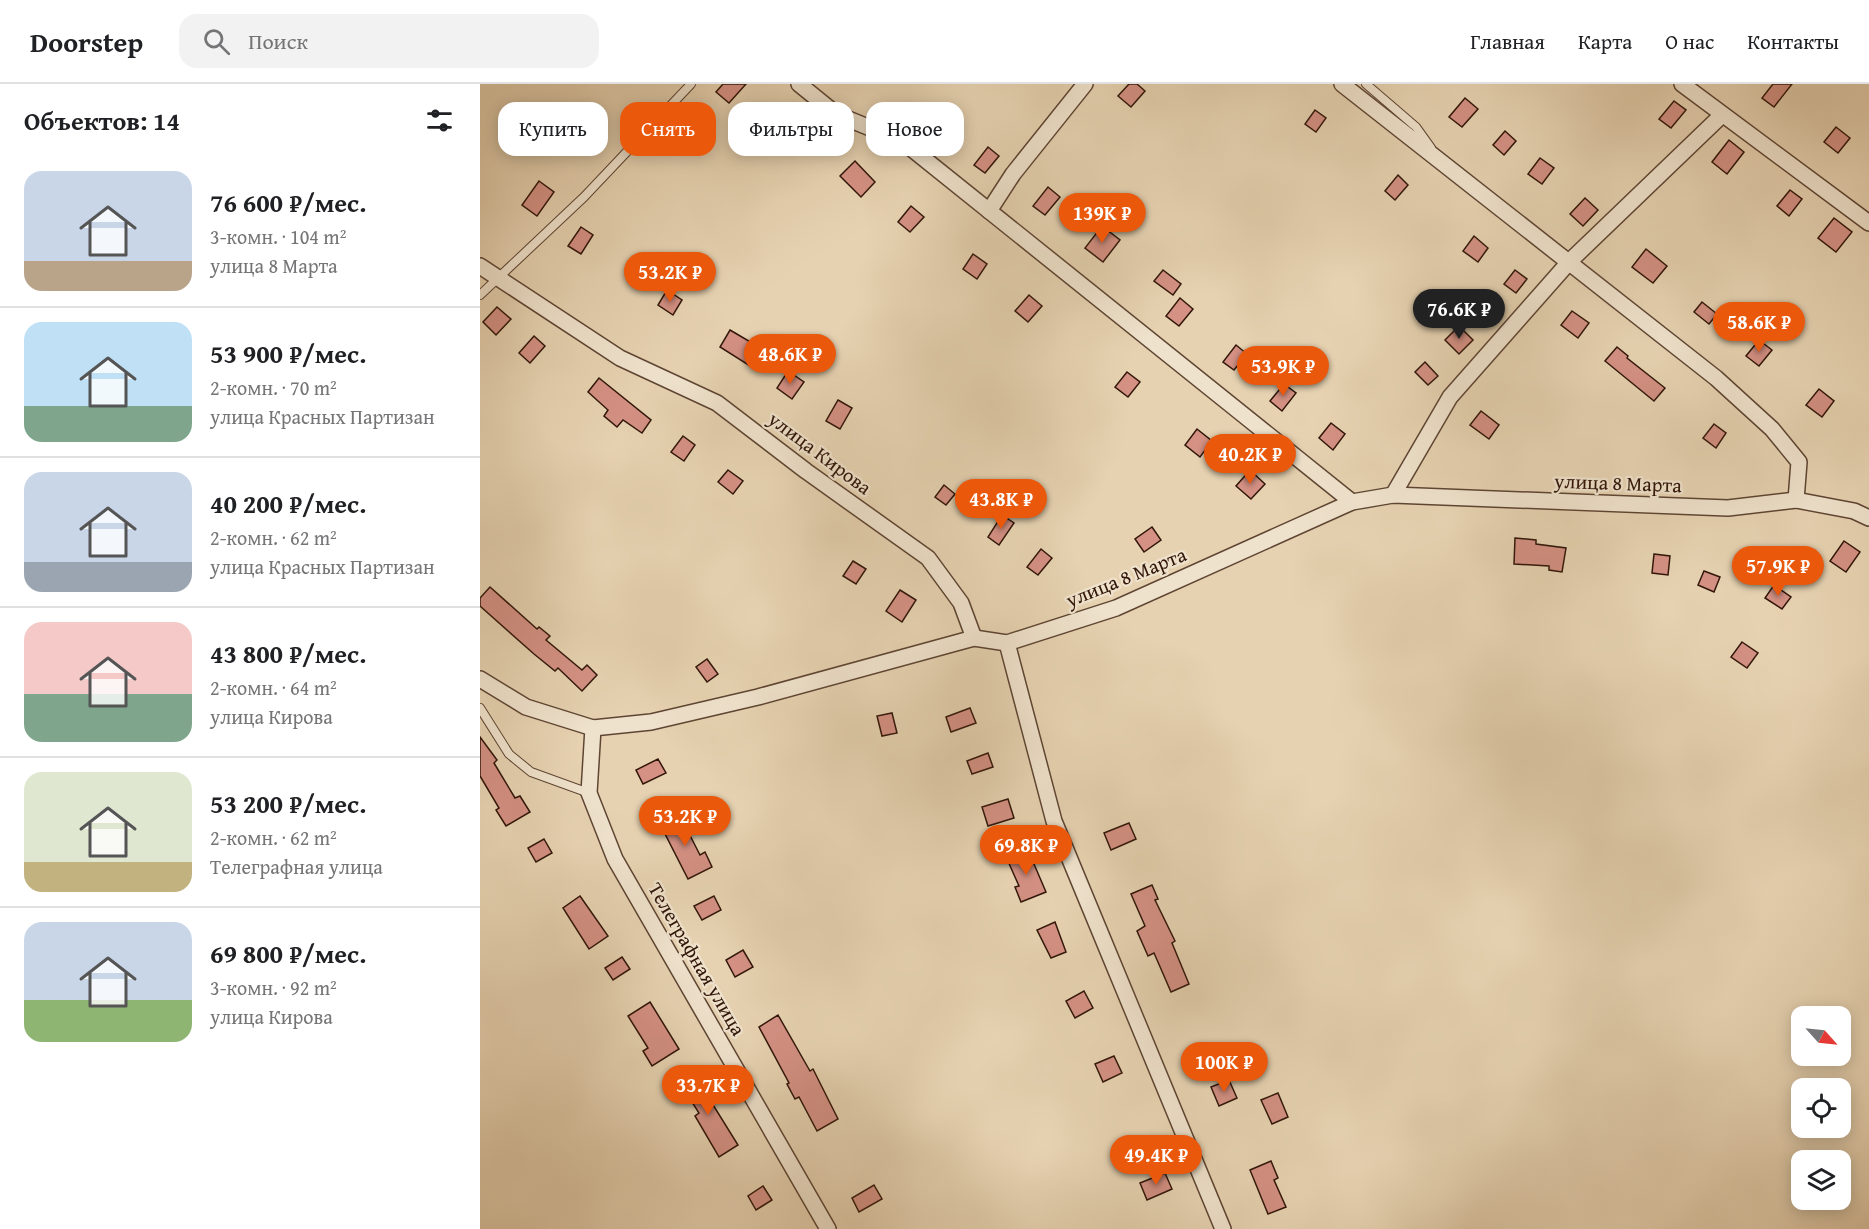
<!DOCTYPE html>
<html lang="ru">
<head>
<meta charset="utf-8">
<style>
	body { margin:0; font-family:"Gentium Book Plus",serif; background:#f2f2f2; color:#202124; height:100vh; display:flex; flex-direction:column; font-size:22px; white-space:nowrap }
	* { box-sizing:border-box; margin:0 }
	p { font-size:20px; color:#757577 }
	.icon { flex:none; width:33px; height:33px; fill:none; stroke:currentColor; stroke-width:2; stroke-linecap:round; stroke-linejoin:round }
	.map { position:relative; flex:1; overflow:hidden }
	.sheet { display:flex; flex-direction:column; background:#fff; width:480px }
	.sheet>* { flex:none }
	.hud { position:absolute; left:18px; top:18px; width:570px; height:54px; display:flex; gap:12px }
	.needle { width:39px; rotate:117deg }
	.fabs { position:absolute; left:1311px; top:922px; display:grid; gap:12px }
	.fabs a { display:grid; place-items:center; width:60px; height:60px; border-radius:12px; background:#fff; box-shadow:0 3px 15px #0003; font-size:30px }
	.price { position:absolute; translate:-50% -51px; padding:0 14px; border-radius:21px; background:#ea580c; color:#fff; font-size:20px; line-height:39px; filter:drop-shadow(0 2px 3px #0008) }
	.price::after { content:''; position:absolute; left:50%; top:36px; width:18px; height:14px; margin-left:-9px; background:inherit; clip-path:polygon(0 0,100% 0,50% 100%) }
	.price.selected { background:#222; color:#fff }
	ul { padding:0; list-style:none }
	li { display:flex; align-items:center; gap:18px; height:150px; padding:0 24px }
	li+li { border-top:2px solid #e0e0e0 }
	li span { display:grid; place-items:center; flex:none; width:168px; height:120px; border-radius:18px; color:#555 }
	li>.icon { margin-inline-start:auto }
	span .icon { width:72px; height:72px; fill:#fffc; stroke-width:1 }
	li b { font-size:26px }
	h2 { display:flex; justify-content:space-between; align-items:center; height:72px; padding:0 24px; font-size:26px }
	.chip { padding:0 21px; border-radius:18px; background:#fff; box-shadow:0 3px 15px #0003; font-size:21px; line-height:54px }
	.chip.selected { background:#ea580c; color:#fff }
	header { display:flex; align-items:center; gap:36px; box-sizing:border-box; height:84px; padding:0 30px; background:#fff; border-bottom:2px solid #e0e0e0 }
	header strong { font-size:28px }
	nav { display:flex; gap:33px; margin-inline-start:auto; font-size:21px }
	.search { width:420px; height:54px; background:#f2f2f2; display:flex; align-items:center; gap:15px; box-sizing:border-box; padding:0 21px; border-radius:18px; color:#757577; font-size:22px }
	main { display:flex; flex:1; min-height:0 }
	.map>svg:first-child { display:block }
</style>
</head>
<body>
<header>
<strong>Doorstep</strong>
<div class="search"><svg class="icon" aria-label="search" viewBox="0 0 24 24"><circle cx="10" cy="10" r="6"/><path d="M15 15l6 6"/></svg>Поиск</div>
<nav><a>Главная</a><a>Карта</a><a>О нас</a><a>Контакты</a></nav>
</header>
<main>
<section class="sheet">
<h2>Объектов: 14<svg class="icon" aria-label="filters" viewBox="0 0 24 24"><path d="M4 7h16M4 17h16"/><circle cx="9" cy="7" r="2"/><circle cx="15" cy="17" r="2"/></svg></h2>
<ul>
<li><span style="background:linear-gradient(#c9d6e8 75%,#b9a48a 0)"><svg class="icon" aria-label="home" viewBox="0 0 24 24"><path d="M3 11l9-7 9 7M6 9v11h12V9"/></svg></span><div><b>76 600 ₽/мес.</b><p>3-комн. · 104 m²</p><p>улица 8 Марта</p></div></li>
<li><span style="background:linear-gradient(#bfe0f5 70%,#7fa58c 0)"><svg class="icon" aria-label="home" viewBox="0 0 24 24"><path d="M3 11l9-7 9 7M6 9v11h12V9"/></svg></span><div><b>53 900 ₽/мес.</b><p>2-комн. · 70 m²</p><p>улица Красных Партизан</p></div></li>
<li><span style="background:linear-gradient(#c9d6e8 75%,#9aa5b1 0)"><svg class="icon" aria-label="home" viewBox="0 0 24 24"><path d="M3 11l9-7 9 7M6 9v11h12V9"/></svg></span><div><b>40 200 ₽/мес.</b><p>2-комн. · 62 m²</p><p>улица Красных Партизан</p></div></li>
<li><span style="background:linear-gradient(#f6c9c9 60%,#7fa58c 0)"><svg class="icon" aria-label="home" viewBox="0 0 24 24"><path d="M3 11l9-7 9 7M6 9v11h12V9"/></svg></span><div><b>43 800 ₽/мес.</b><p>2-комн. · 64 m²</p><p>улица Кирова</p></div></li>
<li><span style="background:linear-gradient(#dfe7d0 75%,#c2b280 0)"><svg class="icon" aria-label="home" viewBox="0 0 24 24"><path d="M3 11l9-7 9 7M6 9v11h12V9"/></svg></span><div><b>53 200 ₽/мес.</b><p>2-комн. · 62 m²</p><p>Телеграфная улица</p></div></li>
<li><span style="background:linear-gradient(#c9d6e8 65%,#8fb573 0)"><svg class="icon" aria-label="home" viewBox="0 0 24 24"><path d="M3 11l9-7 9 7M6 9v11h12V9"/></svg></span><div><b>69 800 ₽/мес.</b><p>3-комн. · 92 m²</p><p>улица Кирова</p></div></li>
</ul>
</section>
<div class="map">
<svg width="1389" height="1145" viewBox="0 0 1389 1145">
	<rect width="100%" height="100%" fill="#e6d2b1"/>
	<filter id="stains"><feTurbulence type="fractalNoise" baseFrequency=".00333" numOctaves="4"/><feColorMatrix values="0 0 0 0 .2 0 0 0 0 .09 0 0 0 0 .02 0 0 0 .5 -.17"/></filter>
	<radialGradient id="worn" r=".72"><stop offset=".6" stop-color="#630" stop-opacity="0"/><stop offset="1" stop-color="#630" stop-opacity=".3"/></radialGradient>
	<!-- building -->
	<g fill="#d49184" stroke="#311609" stroke-width="1.5">
		<path d="M 243,0 L 266,0 L 249,19 L 236,8 Z"/>
		<path d="M 649,0 L 657,0 L 665,7 L 651,23 L 638,12 Z"/>
		<path d="M 1293,0 L 1312,0 L 1294,23 L 1282,14 Z"/>
		<path d="M 985,14 L 998,25 L 982,43 L 969,33 Z"/>
		<path d="M 1194,17 L 1206,26 L 1191,44 L 1179,35 Z"/>
		<path d="M 451,20 L 468,34 L 457,47 L 440,33 Z"/>
		<path d="M 835,26 L 846,34 L 836,48 L 825,40 Z"/>
		<path d="M 315,28 L 327,38 L 313,57 L 301,47 Z"/>
		<path d="M 210,35 L 225,50 L 212,63 L 197,48 Z"/>
		<path d="M 1356,43 L 1370,54 L 1358,69 L 1344,58 Z"/>
		<path d="M 1025,47 L 1036,57 L 1024,71 L 1013,61 Z"/>
		<path d="M 1249,56 L 1264,68 L 1247,90 L 1232,78 Z"/>
		<path d="M 508,63 L 519,72 L 505,89 L 494,81 Z"/>
		<path d="M 1060,74 L 1074,84 L 1062,100 L 1048,90 Z"/>
		<path d="M 375,77 L 395,98 L 381,113 L 360,92 Z"/>
		<path d="M 918,91 L 928,101 L 915,116 L 905,107 Z"/>
		<path d="M 59,97 L 74,108 L 57,132 L 42,121 Z"/>
		<path d="M 568,103 L 580,113 L 565,131 L 553,122 Z"/>
		<path d="M 1310,106 L 1322,115 L 1309,132 L 1297,122 Z"/>
		<path d="M 1105,114 L 1118,126 L 1103,142 L 1090,130 Z"/>
		<path d="M 431,122 L 444,133 L 430,148 L 418,138 Z"/>
		<path d="M 1354,134 L 1372,148 L 1356,168 L 1338,154 Z"/>
		<path d="M 622,142 L 640,156 L 623,178 L 605,164 Z"/>
		<path d="M 101,143 L 113,151 L 101,170 L 88,162 Z"/>
		<path d="M 994,152 L 1008,164 L 998,178 L 983,167 Z"/>
		<path d="M 1166,165 L 1187,182 L 1173,199 L 1152,183 Z"/>
		<path d="M 493,170 L 507,180 L 497,195 L 483,185 Z"/>
		<path d="M 683,186 L 701,200 L 693,211 L 674,197 Z"/>
		<path d="M 1035,186 L 1047,195 L 1036,209 L 1024,200 Z"/>
		<path d="M 187,206 L 202,216 L 193,231 L 178,221 Z"/>
		<path d="M 549,211 L 562,222 L 548,238 L 535,227 Z"/>
		<path d="M 700,214 L 713,225 L 699,242 L 686,232 Z"/>
		<path d="M 1222,218 L 1237,230 L 1229,240 L 1214,228 Z"/>
		<path d="M 17,223 L 31,235 L 16,251 L 3,238 Z"/>
		<path d="M 1092,227 L 1109,239 L 1098,254 L 1081,241 Z"/>
		<path d="M 979,242 L 993,256 L 979,270 L 965,256 Z"/>
		<path d="M 250,246 L 272,259 L 274,256 L 291,267 L 278,287 L 240,263 Z"/>
		<path d="M 54,252 L 65,262 L 50,279 L 39,269 Z"/>
		<path d="M 1279,256 L 1292,266 L 1279,282 L 1266,272 Z"/>
		<path d="M 756,261 L 767,270 L 754,286 L 743,278 Z"/>
		<path d="M 1137,263 L 1148,272 L 1147,274 L 1185,304 L 1174,317 L 1125,277 Z"/>
		<path d="M 945,278 L 958,292 L 948,301 L 935,288 Z"/>
		<path d="M 308,287 L 324,298 L 312,315 L 297,304 Z"/>
		<path d="M 647,288 L 660,298 L 648,313 L 635,303 Z"/>
		<path d="M 119,294 L 171,336 L 162,349 L 143,336 L 137,343 L 124,332 L 128,326 L 108,308 Z"/>
		<path d="M 804,300 L 816,309 L 802,327 L 790,317 Z"/>
		<path d="M 1339,305 L 1354,317 L 1342,333 L 1326,321 Z"/>
		<path d="M 358,316 L 372,324 L 360,345 L 346,337 Z"/>
		<path d="M 1001,327 L 1019,341 L 1009,355 L 990,341 Z"/>
		<path d="M 851,339 L 865,350 L 853,366 L 839,354 Z"/>
		<path d="M 1234,340 L 1246,349 L 1236,364 L 1223,354 Z"/>
		<path d="M 717,345 L 732,357 L 720,373 L 705,361 Z"/>
		<path d="M 203,352 L 215,361 L 204,377 L 191,368 Z"/>
		<path d="M 248,386 L 263,397 L 253,410 L 238,398 Z"/>
		<path d="M 770,386 L 785,400 L 771,415 L 756,402 Z"/>
		<path d="M 464,401 L 475,410 L 466,421 L 455,413 Z"/>
		<path d="M 522,431 L 534,439 L 519,461 L 508,453 Z"/>
		<path d="M 672,443 L 681,456 L 664,468 L 655,455 Z"/>
		<path d="M 1035,454 L 1056,456 L 1056,460 L 1086,464 L 1082,488 L 1069,486 L 1069,482 L 1034,480 Z"/>
		<path d="M 1364,457 L 1380,468 L 1366,488 L 1350,477 Z"/>
		<path d="M 561,465 L 572,474 L 558,491 L 547,483 Z"/>
		<path d="M 1174,470 L 1190,472 L 1188,491 L 1172,489 Z"/>
		<path d="M 373,477 L 386,485 L 376,500 L 363,492 Z"/>
		<path d="M 1224,487 L 1240,493 L 1234,508 L 1218,501 Z"/>
		<path d="M 1294,501 L 1311,513 L 1302,525 L 1285,514 Z"/>
		<path d="M 10,503 L 57,545 L 59,543 L 70,552 L 66,556 L 102,586 L 107,581 L 117,591 L 102,607 L 78,584 L 75,587 L 54,570 L 0,522 L 0,514 Z"/>
		<path d="M 420,506 L 436,516 L 422,538 L 406,527 Z"/>
		<path d="M 1262,558 L 1278,569 L 1267,584 L 1251,573 Z"/>
		<path d="M 227,575 L 238,590 L 227,598 L 216,583 Z"/>
		<path d="M 490,624 L 496,639 L 471,648 L 466,633 Z"/>
		<path d="M 412,629 L 417,649 L 402,652 L 397,632 Z"/>
		<path d="M 0,653 L 17,676 L 14,679 L 35,714 L 40,712 L 50,728 L 26,742 L 16,726 L 19,724 L 0,692 Z"/>
		<path d="M 508,669 L 513,683 L 492,690 L 487,677 Z"/>
		<path d="M 178,675 L 186,689 L 163,700 L 156,686 Z"/>
		<path d="M 528,715 L 534,734 L 508,742 L 502,723 Z"/>
		<path d="M 199,730 L 220,771 L 225,768 L 232,783 L 208,795 L 180,740 Z"/>
		<path d="M 649,739 L 656,755 L 631,766 L 624,749 Z"/>
		<path d="M 64,755 L 72,769 L 56,778 L 48,764 Z"/>
		<path d="M 548,766 L 566,808 L 541,818 L 535,803 L 539,802 L 527,775 Z"/>
		<path d="M 672,801 L 678,815 L 675,816 L 695,857 L 692,859 L 709,900 L 691,908 L 674,869 L 668,872 L 657,847 L 665,842 L 651,810 Z"/>
		<path d="M 100,812 L 128,852 L 109,865 L 83,824 Z"/>
		<path d="M 234,812 L 241,826 L 222,836 L 214,822 Z"/>
		<path d="M 575,838 L 586,868 L 571,874 L 557,846 Z"/>
		<path d="M 263,866 L 273,883 L 255,893 L 246,876 Z"/>
		<path d="M 142,873 L 150,885 L 133,896 L 125,884 Z"/>
		<path d="M 604,907 L 613,924 L 595,934 L 586,917 Z"/>
		<path d="M 170,918 L 199,965 L 172,982 L 163,967 L 168,964 L 148,932 Z"/>
		<path d="M 298,931 L 330,987 L 333,985 L 358,1035 L 337,1047 L 319,1013 L 315,1015 L 307,1000 L 309,999 L 279,943 Z"/>
		<path d="M 634,972 L 642,989 L 623,998 L 615,980 Z"/>
		<path d="M 212,987 L 258,1061 L 239,1073 L 215,1032 L 219,1029 L 198,996 Z"/>
		<path d="M 749,996 L 757,1014 L 739,1022 L 731,1003 Z"/>
		<path d="M 798,1009 L 808,1033 L 792,1040 L 781,1016 Z"/>
		<path d="M 791,1077 L 798,1094 L 794,1096 L 806,1123 L 788,1130 L 770,1086 Z"/>
		<path d="M 685,1089 L 692,1105 L 667,1116 L 660,1099 Z"/>
		<path d="M 394,1101 L 402,1115 L 379,1128 L 372,1114 Z"/>
		<path d="M 283,1102 L 292,1116 L 276,1126 L 268,1112 Z"/>
	</g>
	<g fill="none" stroke-linecap="round" stroke-linejoin="round">
		<!-- lane casing -->
		<g stroke="#5e4533" stroke-width="10">
			<g id="lane">
				<path d="M 886,0 L 936,43 L 951,64"/>
				<path d="M 0,211 L 104,113 L 211,0"/>
				<path d="M 0,624 L 29,670 L 51,688 L 109,709"/>
			</g>
		</g>
		<!-- street casing -->
		<g stroke="#5e4533" stroke-width="18">
			<g id="street">
				<path d="M 319,0 L 356,30 L 422,57 L 872,418"/>
				<path d="M 862,0 L 1236,294 L 1292,345 L 1319,378 L 1316,416"/>
				<path d="M 1202,0 L 1389,139"/>
				<path d="M 509,127 L 533,90 L 605,0"/>
				<path d="M 0,182 L 140,274 L 237,319 L 326,387 L 448,474 L 481,519 L 494,554"/>
				<path d="M 913,411 L 970,313 L 1090,177 L 1242,31"/>
				<path d="M 527,559 L 574,737 L 743,1145"/>
				<path d="M 0,595 L 46,623 L 113,644 L 171,638 L 278,613 L 494,554 L 527,559 L 636,524 L 872,418 L 913,411 L 1248,424 L 1316,416 L 1374,427 L 1389,434"/>
				<path d="M 113,644 L 109,709 L 135,775 L 348,1145"/>
			</g>
		</g>
		<!-- lane -->
		<use href="#lane" stroke="#efe2cc" stroke-width="8"/>
		<!-- street -->
		<use href="#street" stroke="#efe2cc" stroke-width="15"/>
	</g>
	<g text-anchor="middle" stroke-width="4.5" stroke-linejoin="round" paint-order="stroke">
		<!-- street labels -->
		<g font-size="20" fill="#311609" stroke="#efe2cc">
			<text transform="translate(340 369) rotate(37)" y="7">улица Кирова</text>
			<text transform="translate(1138 399) rotate(2)" y="7">улица 8 Марта</text>
			<text transform="translate(646 493) rotate(-22)" y="7">улица 8 Марта</text>
			<text transform="translate(217 875) rotate(60)" y="7">Телеграфная улица</text>
		</g>
	</g>
	<rect width="100%" height="100%" filter="url(#stains)"/>
	<rect width="100%" height="100%" fill="url(#worn)"/>
</svg>
<div class="fabs">
<a><svg class="needle" viewBox="-14 -14 28 28"><path d="M0-13l5 13h-10z" fill="#e53935"/><path d="M0 13l5-13h-10z" fill="#757577"/></svg></a>
<a><svg class="icon" aria-label="locate" viewBox="0 0 24 24"><circle cx="12" cy="12" r="6"/><path d="M12 2v4M12 18v4M2 12h4M18 12h4"/></svg></a>
<a><svg class="icon" aria-label="layers" viewBox="0 0 24 24"><path d="M12 4l9 5-9 5-9-5zM3 14l9 5 9-5"/></svg></a>
</div>
<b class="price" style="left:622px;top:160px">139K ₽</b>
<b class="price" style="left:190px;top:219px">53.2K ₽</b>
<b class="price selected" style="left:979px;top:256px">76.6K ₽</b>
<b class="price" style="left:1279px;top:269px">58.6K ₽</b>
<b class="price" style="left:310px;top:301px">48.6K ₽</b>
<b class="price" style="left:803px;top:313px">53.9K ₽</b>
<b class="price" style="left:770px;top:401px">40.2K ₽</b>
<b class="price" style="left:521px;top:446px">43.8K ₽</b>
<b class="price" style="left:1298px;top:513px">57.9K ₽</b>
<b class="price" style="left:205px;top:763px">53.2K ₽</b>
<b class="price" style="left:546px;top:792px">69.8K ₽</b>
<b class="price" style="left:744px;top:1009px">100K ₽</b>
<b class="price" style="left:228px;top:1032px">33.7K ₽</b>
<b class="price" style="left:676px;top:1102px">49.4K ₽</b>
<div class="hud">
<a class="chip">Купить</a>
<a class="chip selected">Снять</a>
<a class="chip">Фильтры</a>
<a class="chip">Новое</a>
</div>
</div>
</main>
</body>
</html>
